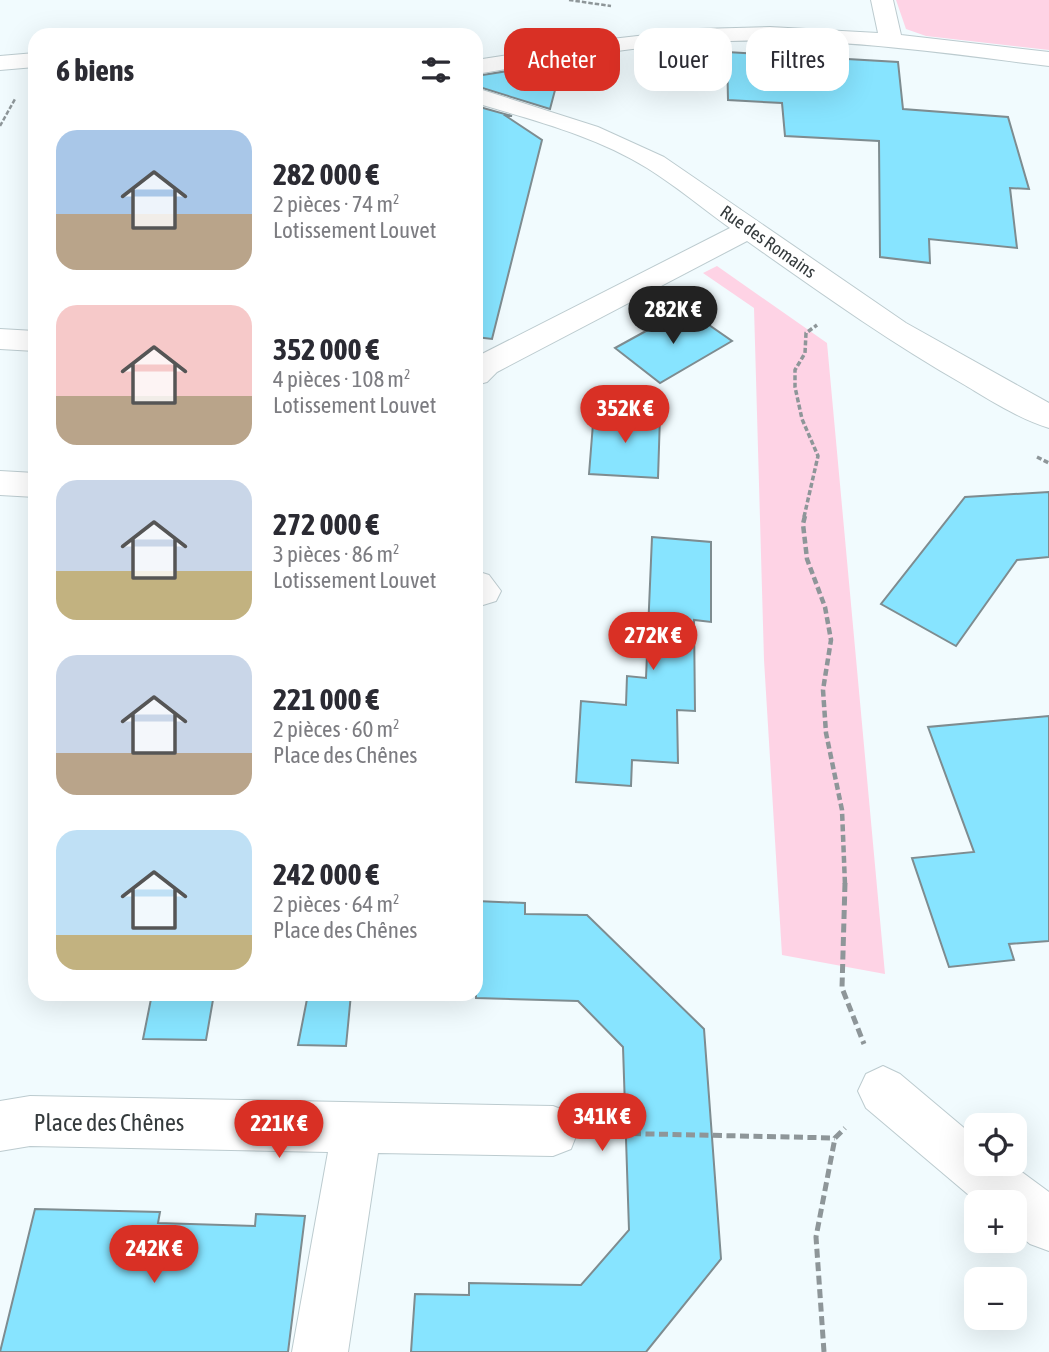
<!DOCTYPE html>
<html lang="fr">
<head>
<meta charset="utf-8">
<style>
	body { margin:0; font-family:"Asap Condensed",sans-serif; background:#f7f7f7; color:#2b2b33; height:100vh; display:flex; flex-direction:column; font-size:26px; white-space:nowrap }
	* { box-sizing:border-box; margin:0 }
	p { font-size:23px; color:#7c7c81 }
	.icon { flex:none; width:38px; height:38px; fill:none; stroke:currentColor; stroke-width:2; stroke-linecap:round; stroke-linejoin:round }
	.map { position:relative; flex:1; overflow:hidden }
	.side { position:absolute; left:28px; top:28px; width:455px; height:973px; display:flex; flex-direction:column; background:#fff; border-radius:21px; box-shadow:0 7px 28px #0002 }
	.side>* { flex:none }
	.guide { position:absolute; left:504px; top:28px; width:439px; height:63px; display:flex; gap:14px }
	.controls { position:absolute; left:964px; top:1113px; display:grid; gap:14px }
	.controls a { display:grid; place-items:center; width:63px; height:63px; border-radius:14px; background:#fff; box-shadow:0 7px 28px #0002; font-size:35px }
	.price { position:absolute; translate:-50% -60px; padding:0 16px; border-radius:24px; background:#d93025; color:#fff; font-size:23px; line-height:46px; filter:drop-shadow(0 2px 4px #0008) }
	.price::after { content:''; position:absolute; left:50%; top:42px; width:21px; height:16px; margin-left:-10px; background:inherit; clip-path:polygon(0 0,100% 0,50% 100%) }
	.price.on { background:#222; color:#fff }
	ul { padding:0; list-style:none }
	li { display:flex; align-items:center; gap:21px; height:175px; padding:0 28px }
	li span { display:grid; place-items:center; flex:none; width:196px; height:140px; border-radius:21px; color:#555 }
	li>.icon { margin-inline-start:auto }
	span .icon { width:84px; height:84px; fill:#fffc; stroke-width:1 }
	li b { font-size:30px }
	h2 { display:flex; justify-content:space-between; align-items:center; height:84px; padding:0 28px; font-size:30px }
	.tag { padding:0 24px; border-radius:21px; background:#fff; box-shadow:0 7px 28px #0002; font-size:24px; line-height:63px }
	.tag.on { background:#d93025; color:#fff }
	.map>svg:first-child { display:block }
</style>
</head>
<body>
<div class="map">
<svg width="1049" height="1352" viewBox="0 0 1049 1352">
	<rect width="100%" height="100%" fill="#f1fbfe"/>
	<!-- green -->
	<g fill="#fed3e5">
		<path d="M 896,0 L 1049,0 L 1049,50 L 926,36 L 906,29 Z"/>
		<path d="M 717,266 L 827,343 L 885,974 L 782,955 L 764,660 L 754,308 L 703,273 Z"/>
	</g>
	<!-- building -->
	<g fill="#87e4ff" stroke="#7e8c90" stroke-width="2">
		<path d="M 727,52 L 898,62 L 903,109 L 1008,117 L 1029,189 L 1010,188 L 1017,248 L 929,239 L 930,263 L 880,257 L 879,141 L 785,136 L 782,103 L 728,100 Z"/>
		<path d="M 533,67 L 559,75 L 550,109 L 476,86 L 476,76 Z"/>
		<path d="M 476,106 L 512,116 L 506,116 L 542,140 L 492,339 L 476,337 Z"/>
		<path d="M 686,309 L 732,341 L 660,383 L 615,348 Z"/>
		<path d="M 594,411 L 660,416 L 658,478 L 589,474 Z"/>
		<path d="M 1049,492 L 1049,557 L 1017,560 L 956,646 L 881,604 L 965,497 Z"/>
		<path d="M 652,537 L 711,542 L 711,622 L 694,620 L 695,711 L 677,710 L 678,763 L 632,760 L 631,786 L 576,782 L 581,701 L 626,705 L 627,676 L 646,678 Z"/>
		<path d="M 1049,716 L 1049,941 L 1009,944 L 1014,960 L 949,967 L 912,858 L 974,852 L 928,727 Z"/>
		<path d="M 476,901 L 525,903 L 525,914 L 587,915 L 704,1029 L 721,1259 L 646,1352 L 411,1352 L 415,1294 L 469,1295 L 469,1283 L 581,1285 L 629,1230 L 623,1047 L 578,1001 L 476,998 Z"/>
		<path d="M 152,994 L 214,994 L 206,1040 L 143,1039 Z"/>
		<path d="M 308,994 L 351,994 L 346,1046 L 298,1045 Z"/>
		<path d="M 35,1209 L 160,1212 L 158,1223 L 255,1226 L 256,1214 L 305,1216 L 288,1352 L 0,1352 Z"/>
	</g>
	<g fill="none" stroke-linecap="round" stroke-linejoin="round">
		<!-- minor casing -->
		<g stroke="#bccbcf" stroke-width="2">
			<g id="minor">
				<path d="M 871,0 L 893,0 L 901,35 L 1049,52 L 1049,66 C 943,53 837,37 730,41 C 645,43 560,60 476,74 L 476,60 L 603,40 L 698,29 L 770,27 L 878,33 Z"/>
				<path d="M 35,53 L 35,67 L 0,70 L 0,56 Z"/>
				<path d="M 476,88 L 598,127 L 664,157 L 906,323 L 1049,403 L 1049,428 C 1019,419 990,400 963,384 C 888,341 818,291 747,241 L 497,372 L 487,382 L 476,385 L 476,357 L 730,228 C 702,208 676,186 647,168 C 596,136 533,120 476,103 Z"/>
				<path d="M 0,329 L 35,331 L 35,351 L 0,349 Z"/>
				<path d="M 0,471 L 35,473 L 35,497 L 0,495 Z"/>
				<path d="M 476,571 L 489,575 L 501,591 L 496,601 L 483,605 L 476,603 Z"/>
				<path d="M 883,1066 L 900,1074 L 976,1138 L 976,1164 L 1011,1164 L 1049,1192 L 1049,1251 L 1030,1244 L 1015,1232 L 1015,1202 L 977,1202 L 866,1108 L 858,1091 L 866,1074 Z"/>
				<path d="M 30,1096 L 553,1106 L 571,1113 L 578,1131 L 571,1149 L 553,1156 L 378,1153 L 348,1352 L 292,1352 L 328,1152 L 30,1146 L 0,1151 L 0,1101 Z"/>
			</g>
		</g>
		<!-- path-far3 -->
		<g stroke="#8e9699" stroke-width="2.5" stroke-dasharray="4.5 2" stroke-linecap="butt">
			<path d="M 569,0 L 611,6"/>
			<path d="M 228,35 L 242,31"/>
			<path d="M 0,126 L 15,99"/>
		</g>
		<!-- path-far2 -->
		<g stroke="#8e9699" stroke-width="3.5" stroke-dasharray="5 2.5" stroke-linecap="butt">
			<path d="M 1037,457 L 1049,463"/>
			<path d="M 804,517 L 818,456 L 802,419 L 795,387 L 795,370 L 805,353 L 806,333 L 817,325"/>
		</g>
		<!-- path-far1 -->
		<path stroke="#8e9699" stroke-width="4.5" stroke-dasharray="7 3.5" stroke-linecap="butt" d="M 805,516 L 803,524 L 807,559 L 825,607 L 831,640 L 823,690 L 826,733 L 842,810 L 845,885"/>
		<!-- path -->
		<g stroke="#8e9699" stroke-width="5" stroke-dasharray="9 4.5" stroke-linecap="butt">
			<path d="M 845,883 L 842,988 L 864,1044"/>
			<path d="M 605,1133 L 835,1138"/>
			<path d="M 824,1352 L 816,1237 L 835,1138 L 845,1128"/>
		</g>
		<!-- minor -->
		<use href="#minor" fill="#fff" fill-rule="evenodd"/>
	</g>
	<g text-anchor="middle" stroke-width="7" stroke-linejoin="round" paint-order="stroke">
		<!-- far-street labels -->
		<g font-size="18" fill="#343a3c" stroke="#fff">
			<text transform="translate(768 242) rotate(35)" y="6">Rue des Romains</text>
		</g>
		<!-- near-street labels -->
		<g font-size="24" fill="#343a3c" stroke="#fff">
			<text x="109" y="1131">Place des Chênes</text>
		</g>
	</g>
</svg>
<div class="controls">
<a><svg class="icon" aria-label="locate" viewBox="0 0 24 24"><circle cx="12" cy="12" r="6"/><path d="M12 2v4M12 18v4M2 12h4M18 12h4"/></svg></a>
<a>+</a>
<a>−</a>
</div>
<b class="price on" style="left:673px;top:346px">282K €</b>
<b class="price" style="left:625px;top:445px">352K €</b>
<b class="price" style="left:653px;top:672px">272K €</b>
<b class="price" style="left:602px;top:1153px">341K €</b>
<b class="price" style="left:279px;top:1160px">221K €</b>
<b class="price" style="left:154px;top:1285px">242K €</b>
<div class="guide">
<a class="tag on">Acheter</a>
<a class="tag">Louer</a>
<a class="tag">Filtres</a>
</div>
<section class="side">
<h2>6 biens<svg class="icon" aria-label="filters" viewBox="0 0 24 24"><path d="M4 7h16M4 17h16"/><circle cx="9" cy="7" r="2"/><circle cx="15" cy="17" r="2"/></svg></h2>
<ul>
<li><span style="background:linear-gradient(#a9c7e8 60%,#b9a48a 0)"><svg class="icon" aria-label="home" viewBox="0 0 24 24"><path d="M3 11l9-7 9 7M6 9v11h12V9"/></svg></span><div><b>282 000 €</b><p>2 pièces · 74 m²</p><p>Lotissement Louvet</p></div></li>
<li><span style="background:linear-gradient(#f6c9c9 65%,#b9a48a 0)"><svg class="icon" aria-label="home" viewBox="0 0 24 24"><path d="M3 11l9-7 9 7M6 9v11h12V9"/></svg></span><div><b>352 000 €</b><p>4 pièces · 108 m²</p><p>Lotissement Louvet</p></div></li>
<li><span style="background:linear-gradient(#c9d6e8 65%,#c2b280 0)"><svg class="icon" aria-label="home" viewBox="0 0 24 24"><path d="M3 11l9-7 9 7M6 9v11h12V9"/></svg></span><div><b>272 000 €</b><p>3 pièces · 86 m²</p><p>Lotissement Louvet</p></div></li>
<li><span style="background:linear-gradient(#c9d6e8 70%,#b9a48a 0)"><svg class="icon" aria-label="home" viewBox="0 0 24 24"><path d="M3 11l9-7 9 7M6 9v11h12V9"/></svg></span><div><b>221 000 €</b><p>2 pièces · 60 m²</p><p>Place des Chênes</p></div></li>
<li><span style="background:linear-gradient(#bfe0f5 75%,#c2b280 0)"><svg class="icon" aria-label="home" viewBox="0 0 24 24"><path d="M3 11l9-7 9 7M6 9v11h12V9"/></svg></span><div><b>242 000 €</b><p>2 pièces · 64 m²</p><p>Place des Chênes</p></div></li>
</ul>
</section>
</div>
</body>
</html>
